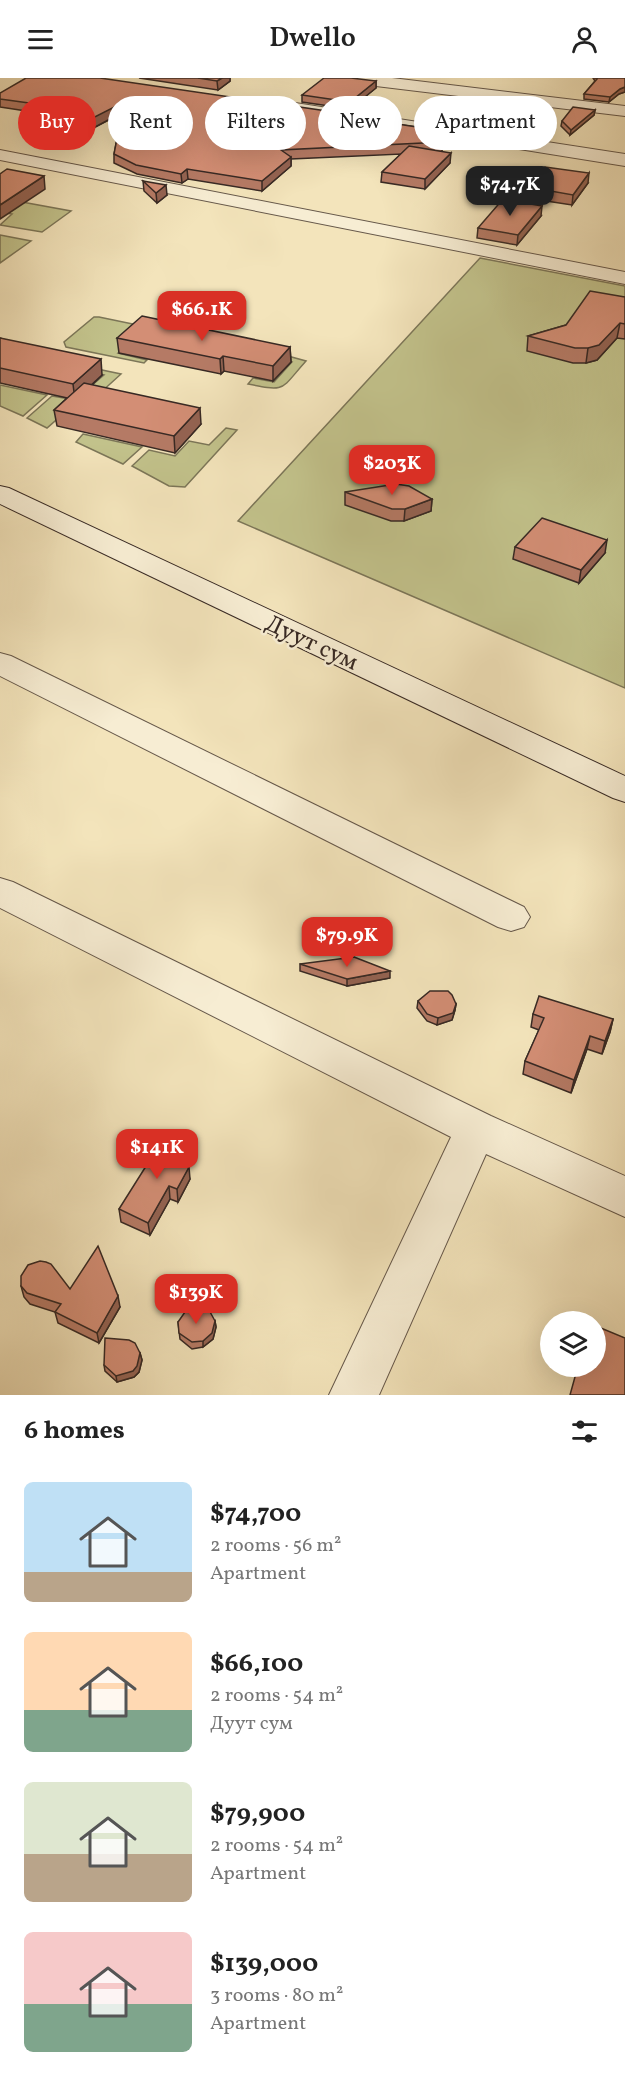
<!DOCTYPE html>
<html lang="en">
<head>
<meta charset="utf-8">
<style>
	body { margin:0; font-family:Vollkorn,serif; background:#f6f6f6; color:#222; height:100vh; display:flex; flex-direction:column; font-size:22px; white-space:nowrap }
	* { box-sizing:border-box; margin:0 }
	p { font-size:20px; color:#767676 }
	.icon { flex:none; width:33px; height:33px; fill:none; stroke:currentColor; stroke-width:2; stroke-linecap:round; stroke-linejoin:round }
	.map { position:relative; height:1317px; overflow:hidden }
	.sheet { display:flex; flex-direction:column; background:#fff; flex:1 }
	.sheet>* { flex:none }
	.hud { position:absolute; left:18px; top:18px; width:590px; height:54px; display:flex; gap:12px }
	.controls { position:absolute; left:540px; top:1233px; display:grid; gap:12px }
	.controls a { display:grid; place-items:center; width:66px; height:66px; border-radius:50%; background:#fff; box-shadow:0 6px 24px #0002; font-size:30px }
	.price { position:absolute; translate:-50% -51px; padding:0 14px; border-radius:12px; background:#d93025; color:#fff; font-size:20px; line-height:39px; filter:drop-shadow(0 2px 3px #0008) }
	.price::after { content:''; position:absolute; left:50%; top:36px; width:18px; height:14px; margin-left:-9px; background:inherit; clip-path:polygon(0 0,100% 0,50% 100%) }
	.price.selected { background:#222; color:#fff }
	ul { padding:0; list-style:none }
	li { display:flex; align-items:center; gap:18px; height:150px; padding:0 24px }
	li span { display:grid; place-items:center; flex:none; width:168px; height:120px; border-radius:9px; color:#555 }
	li>.icon { margin-inline-start:auto }
	span .icon { width:72px; height:72px; fill:#fffc; stroke-width:1 }
	li b { font-size:26px }
	h2 { display:flex; justify-content:space-between; align-items:center; height:72px; padding:0 24px; font-size:26px }
	.tag { padding:0 21px; border-radius:27px; background:#fff; box-shadow:0 6px 24px #0002; font-size:21px; line-height:54px }
	.tag.selected { background:#d93025; color:#fff }
	header { display:flex; justify-content:space-between; align-items:center; height:78px; padding:0 24px; background:#fff; font-size:27px; font-weight:600 }
	.map>svg:first-child { display:block }
</style>
</head>
<body>
<header><svg class="icon" aria-label="menu" viewBox="0 0 24 24"><path d="M4 6h16M4 12h16M4 18h16"/></svg>Dwello<svg class="icon" aria-label="person" viewBox="0 0 24 24"><circle cx="12" cy="8" r="4"/><path d="M4 21q1-7 8-7t8 7"/></svg></header>
<div class="map">
<svg width="625" height="1317" viewBox="0 0 625 1317">
	<rect width="100%" height="100%" fill="#f3e4bb"/>
	<filter id="stains"><feTurbulence type="fractalNoise" baseFrequency=".00333" numOctaves="4"/><feColorMatrix values="0 0 0 0 .2 0 0 0 0 .09 0 0 0 0 .02 0 0 0 .5 -.17"/></filter>
	<radialGradient id="worn" r=".72"><stop offset=".6" stop-color="#630" stop-opacity="0"/><stop offset="1" stop-color="#630" stop-opacity=".3"/></radialGradient>
	<!-- green -->
	<g fill="#c2c28b" stroke="#7c7658" stroke-width="1.5">
		<path d="M 0,120 L 71,133 L 42,154 L 0,147 L 12,136 L 0,134 Z"/>
		<path d="M 0,157 L 31,163 L 0,185 Z"/>
		<path d="M 480,180 L 625,208 L 625,610 L 238,443 Z"/>
		<path d="M 94,239 L 99,239 L 176,255 L 143,252 L 118,275 L 147,282 L 144,285 L 66,269 L 64,264 Z"/>
		<path d="M 277,275 L 306,283 C 280,312 287,314 248,306 L 253,300 L 274,304 L 292,284 L 273,279 Z"/>
		<path d="M 83,288 L 121,296 L 99,316 L 88,314 L 47,350 L 27,340 L 52,318 L 75,322 L 104,297 L 80,291 Z"/>
		<path d="M 0,307 L 47,317 L 23,338 L 0,328 Z"/>
		<path d="M 226,350 L 237,352 L 185,409 L 169,408 L 132,388 L 149,372 L 175,378 L 189,363 L 209,367 Z"/>
		<path d="M 83,356 L 142,369 L 123,386 L 76,364 Z"/>
	</g>
	<g fill="none" stroke-linecap="round" stroke-linejoin="round">
		<!-- minor casing -->
		<g stroke="#66584a" stroke-width="2">
			<g id="minor">
				<path d="M 343,0 L 392,0 L 625,28 L 625,38 L 351,5 Z"/>
				<path d="M 289,24 L 625,76 L 625,88 L 283,33 L 280,29 L 283,25 Z"/>
				<path d="M 0,72 L 625,194 L 625,206 L 0,82 Z"/>
				<path d="M 0,575 L 11,578 L 524,829 L 530,839 L 524,849 L 511,853 L 498,849 L 0,598 Z"/>
				<path d="M 0,800 L 13,804 L 491,1038 L 625,1098 L 625,1139 L 486,1076 L 379,1317 L 329,1317 L 451,1059 L 0,830 Z"/>
			</g>
		</g>
		<!-- secondary casing -->
		<g stroke="#372924" stroke-width="2">
			<path id="secondary" d="M 0,408 L 9,410 L 625,698 L 625,724 L 613,720 L 0,426 Z"/>
		</g>
		<!-- minor -->
		<use href="#minor" fill="#f7edd3" fill-rule="evenodd"/>
		<!-- secondary -->
		<use href="#secondary" fill="#f7edd3" fill-rule="evenodd"/>
	</g>
	<!-- wall -->
	<g fill="#b57a65" stroke="#372924" stroke-width="1.5">
		<path d="M 139,0 L 230,0 L 230,3 L 218,12 Z"/>
		<path d="M 593,0 L 625,0 L 625,14 L 619,16 L 609,24 L 584,21 L 584,16 L 595,3 Z"/>
		<path d="M 376,3 L 376,10 L 350,31 L 302,24 L 302,17 Z"/>
		<path d="M 0,15 L 334,34 L 334,37 L 443,53 L 442,73 L 450,85 L 425,111 L 381,104 L 382,94 L 401,76 L 291,81 L 291,88 L 262,113 L 188,101 L 182,105 L 137,96 L 114,85 L 114,76 L 122,35 L 82,56 L 70,58 L 59,38 L 0,29 Z"/>
		<path d="M 595,32 L 594,37 L 570,57 L 561,48 L 562,43 Z"/>
		<path d="M 143,103 L 167,117 L 157,125 L 144,113 Z"/>
		<path d="M 588,105 L 572,127 L 527,120 L 528,109 Z"/>
		<path d="M 541,138 L 517,167 L 477,160 L 478,150 Z"/>
		<path d="M 625,219 L 625,261 L 617,260 L 597,282 L 586,285 L 573,285 L 527,273 L 528,258 L 566,247 Z"/>
		<path d="M 0,260 L 102,297 L 92,307 L 201,346 L 175,375 L 57,348 L 54,332 L 67,320 L 0,305 Z"/>
		<path d="M 117,260 L 290,269 L 291,284 L 273,303 L 224,293 L 221,296 L 119,275 Z"/>
		<path d="M 345,414 L 432,421 L 431,433 L 404,443 L 391,443 L 345,427 Z"/>
		<path d="M 515,469 L 605,475 L 579,505 L 513,481 Z"/>
		<path d="M 300,886 L 390,900 L 347,908 L 300,893 Z"/>
		<path d="M 418,923 L 456,926 L 455,932 L 452,942 L 437,947 L 427,943 L 417,930 Z"/>
		<path d="M 533,936 L 613,941 L 610,954 L 602,976 L 587,971 L 571,1015 L 523,996 L 525,983 L 539,952 L 531,949 Z"/>
		<path d="M 189,1077 L 185,1088 L 190,1101 L 178,1124 L 170,1121 L 150,1157 L 121,1144 L 119,1131 Z"/>
		<path d="M 21,1208 L 70,1211 L 120,1229 L 99,1265 L 58,1245 L 55,1234 L 30,1226 L 24,1219 Z"/>
		<path d="M 215,1243 L 216,1249 L 213,1261 L 203,1269 L 192,1271 L 180,1261 L 178,1244 Z"/>
		<path d="M 140,1275 L 142,1282 L 139,1294 L 134,1299 L 117,1304 L 105,1293 L 104,1287 Z"/>
	</g>
	<!-- shaded-wall -->
	<g fill="#946352" stroke="#372924" stroke-width="1.5">
		<path d="M 222,0 L 230,0 L 230,3 L 218,12 L 217,3 Z"/>
		<path d="M 376,3 L 376,10 L 350,31 L 350,24 Z"/>
		<path d="M 625,9 L 625,14 L 619,16 L 609,24 L 610,19 L 620,11 Z"/>
		<path d="M 124,24 L 125,33 L 82,56 L 70,58 L 69,49 Z"/>
		<path d="M 595,32 L 594,37 L 570,57 L 571,52 Z"/>
		<path d="M 451,75 L 450,85 L 425,111 L 425,101 Z"/>
		<path d="M 291,79 L 291,88 L 262,113 L 262,103 Z"/>
		<path d="M 187,91 L 188,101 L 182,105 L 181,96 Z"/>
		<path d="M 589,95 L 588,105 L 572,127 L 573,117 Z"/>
		<path d="M 44,98 L 45,111 L 0,141 L 0,127 Z"/>
		<path d="M 166,107 L 167,117 L 157,125 L 156,115 Z"/>
		<path d="M 542,128 L 541,138 L 517,167 L 518,157 Z"/>
		<path d="M 620,245 L 617,260 L 597,282 L 586,285 L 588,270 Z"/>
		<path d="M 290,269 L 291,284 L 273,303 L 273,288 Z"/>
		<path d="M 223,278 L 224,293 L 221,296 L 220,281 Z"/>
		<path d="M 101,281 L 102,297 L 75,322 L 73,306 Z"/>
		<path d="M 200,330 L 201,346 L 175,375 L 174,358 Z"/>
		<path d="M 432,421 L 431,433 L 404,443 L 405,431 Z"/>
		<path d="M 607,462 L 605,475 L 579,505 L 581,492 Z"/>
		<path d="M 390,893 L 390,900 L 347,908 L 347,901 Z"/>
		<path d="M 456,926 L 455,932 L 452,942 L 437,947 L 438,940 Z"/>
		<path d="M 613,941 L 610,954 L 602,976 L 605,963 Z"/>
		<path d="M 590,958 L 587,971 L 571,1015 L 574,1002 Z"/>
		<path d="M 188,1065 L 189,1077 L 181,1098 L 179,1085 Z"/>
		<path d="M 189,1089 L 190,1101 L 178,1124 L 177,1111 Z"/>
		<path d="M 169,1108 L 170,1121 L 150,1157 L 148,1145 Z"/>
		<path d="M 118,1218 L 120,1229 L 99,1265 L 97,1255 Z"/>
		<path d="M 215,1243 L 216,1249 L 213,1261 L 203,1269 L 203,1263 Z"/>
		<path d="M 140,1275 L 142,1282 L 139,1294 L 134,1299 L 117,1304 L 116,1298 Z"/>
	</g>
	<!-- building -->
	<g fill="#d38e75" stroke="#372924" stroke-width="1.5">
		<path d="M 26,0 L 100,0 L 334,34 L 332,36 L 443,53 L 443,64 L 281,72 L 291,79 L 262,103 L 187,91 L 181,96 L 136,87 L 114,76 L 124,24 L 81,46 L 69,49 L 58,29 L 0,21 L 0,15 Z"/>
		<path d="M 198,0 L 222,0 L 217,3 Z"/>
		<path d="M 324,0 L 351,0 L 376,3 L 350,24 L 302,17 Z"/>
		<path d="M 596,0 L 625,0 L 625,9 L 620,11 L 610,19 L 584,16 L 597,1 Z"/>
		<path d="M 573,29 L 595,32 L 571,52 L 562,43 Z"/>
		<path d="M 409,68 L 451,75 L 425,101 L 382,94 Z"/>
		<path d="M 545,89 L 589,95 L 573,117 L 528,109 Z"/>
		<path d="M 7,91 L 44,98 L 0,127 L 0,96 Z"/>
		<path d="M 143,103 L 166,107 L 156,115 Z"/>
		<path d="M 503,121 L 542,128 L 518,157 L 478,150 Z"/>
		<path d="M 590,213 L 625,219 L 625,246 L 620,245 L 599,267 L 588,270 L 575,270 L 528,258 L 566,247 Z"/>
		<path d="M 142,238 L 290,269 L 273,288 L 223,278 L 220,281 L 117,260 Z"/>
		<path d="M 0,260 L 101,281 L 73,306 L 0,290 Z"/>
		<path d="M 84,305 L 200,330 L 174,358 L 54,332 Z"/>
		<path d="M 396,406 L 409,408 L 432,421 L 405,431 L 392,431 L 345,414 Z"/>
		<path d="M 542,440 L 607,462 L 581,492 L 515,469 Z"/>
		<path d="M 354,879 L 390,893 L 347,901 L 300,886 Z"/>
		<path d="M 430,913 L 448,913 L 452,917 L 456,926 L 453,935 L 438,940 L 427,936 L 418,923 Z"/>
		<path d="M 539,918 L 613,941 L 605,963 L 590,958 L 574,1002 L 525,983 L 544,940 L 533,936 Z"/>
		<path d="M 165,1058 L 188,1065 L 179,1085 L 189,1089 L 177,1111 L 169,1108 L 148,1145 L 119,1131 Z"/>
		<path d="M 98,1168 L 118,1218 L 97,1255 L 55,1234 L 61,1226 L 27,1215 L 21,1208 L 21,1198 L 28,1187 L 40,1183 L 46,1184 L 51,1186 L 70,1211 Z"/>
		<path d="M 191,1230 L 203,1230 L 209,1232 L 215,1243 L 212,1255 L 203,1263 L 192,1264 L 179,1255 L 178,1244 L 185,1234 Z"/>
		<path d="M 596,1248 L 625,1260 L 625,1317 L 570,1317 L 578,1288 L 596,1288 Z"/>
		<path d="M 105,1260 L 129,1262 L 135,1265 L 140,1275 L 137,1288 L 133,1293 L 116,1298 L 104,1287 Z"/>
	</g>
	<g text-anchor="middle" stroke-width="5" stroke-linejoin="round" paint-order="stroke">
		<!-- street labels -->
		<g font-size="24" fill="#372924" stroke="#f7edd3">
			<text transform="translate(312 564) rotate(25)" y="8">Дуут сум</text>
		</g>
	</g>
	<rect width="100%" height="100%" filter="url(#stains)"/>
	<rect width="100%" height="100%" fill="url(#worn)"/>
</svg>
<div class="controls">
<a><svg class="icon" aria-label="layers" viewBox="0 0 24 24"><path d="M12 4l9 5-9 5-9-5zM3 14l9 5 9-5"/></svg></a>
</div>
<b class="price selected" style="left:510px;top:139px">$74.7K</b>
<b class="price" style="left:202px;top:264px">$66.1K</b>
<b class="price" style="left:392px;top:418px">$203K</b>
<b class="price" style="left:347px;top:890px">$79.9K</b>
<b class="price" style="left:157px;top:1102px">$141K</b>
<b class="price" style="left:196px;top:1247px">$139K</b>
<div class="hud">
<a class="tag selected">Buy</a>
<a class="tag">Rent</a>
<a class="tag">Filters</a>
<a class="tag">New</a>
<a class="tag">Apartment</a>
</div>
</div>
<section class="sheet">
<h2>6 homes<svg class="icon" aria-label="filters" viewBox="0 0 24 24"><path d="M4 7h16M4 17h16"/><circle cx="9" cy="7" r="2"/><circle cx="15" cy="17" r="2"/></svg></h2>
<ul>
<li><span style="background:linear-gradient(#bfe0f5 75%,#b9a48a 0)"><svg class="icon" aria-label="home" viewBox="0 0 24 24"><path d="M3 11l9-7 9 7M6 9v11h12V9"/></svg></span><div><b>$74,700</b><p>2 rooms · 56 m²</p><p>Apartment</p></div></li>
<li><span style="background:linear-gradient(#ffd9b3 65%,#7fa58c 0)"><svg class="icon" aria-label="home" viewBox="0 0 24 24"><path d="M3 11l9-7 9 7M6 9v11h12V9"/></svg></span><div><b>$66,100</b><p>2 rooms · 54 m²</p><p>Дуут сум</p></div></li>
<li><span style="background:linear-gradient(#dfe7d0 60%,#b9a48a 0)"><svg class="icon" aria-label="home" viewBox="0 0 24 24"><path d="M3 11l9-7 9 7M6 9v11h12V9"/></svg></span><div><b>$79,900</b><p>2 rooms · 54 m²</p><p>Apartment</p></div></li>
<li><span style="background:linear-gradient(#f6c9c9 60%,#7fa58c 0)"><svg class="icon" aria-label="home" viewBox="0 0 24 24"><path d="M3 11l9-7 9 7M6 9v11h12V9"/></svg></span><div><b>$139,000</b><p>3 rooms · 80 m²</p><p>Apartment</p></div></li>
</ul>
</section>
</body>
</html>
